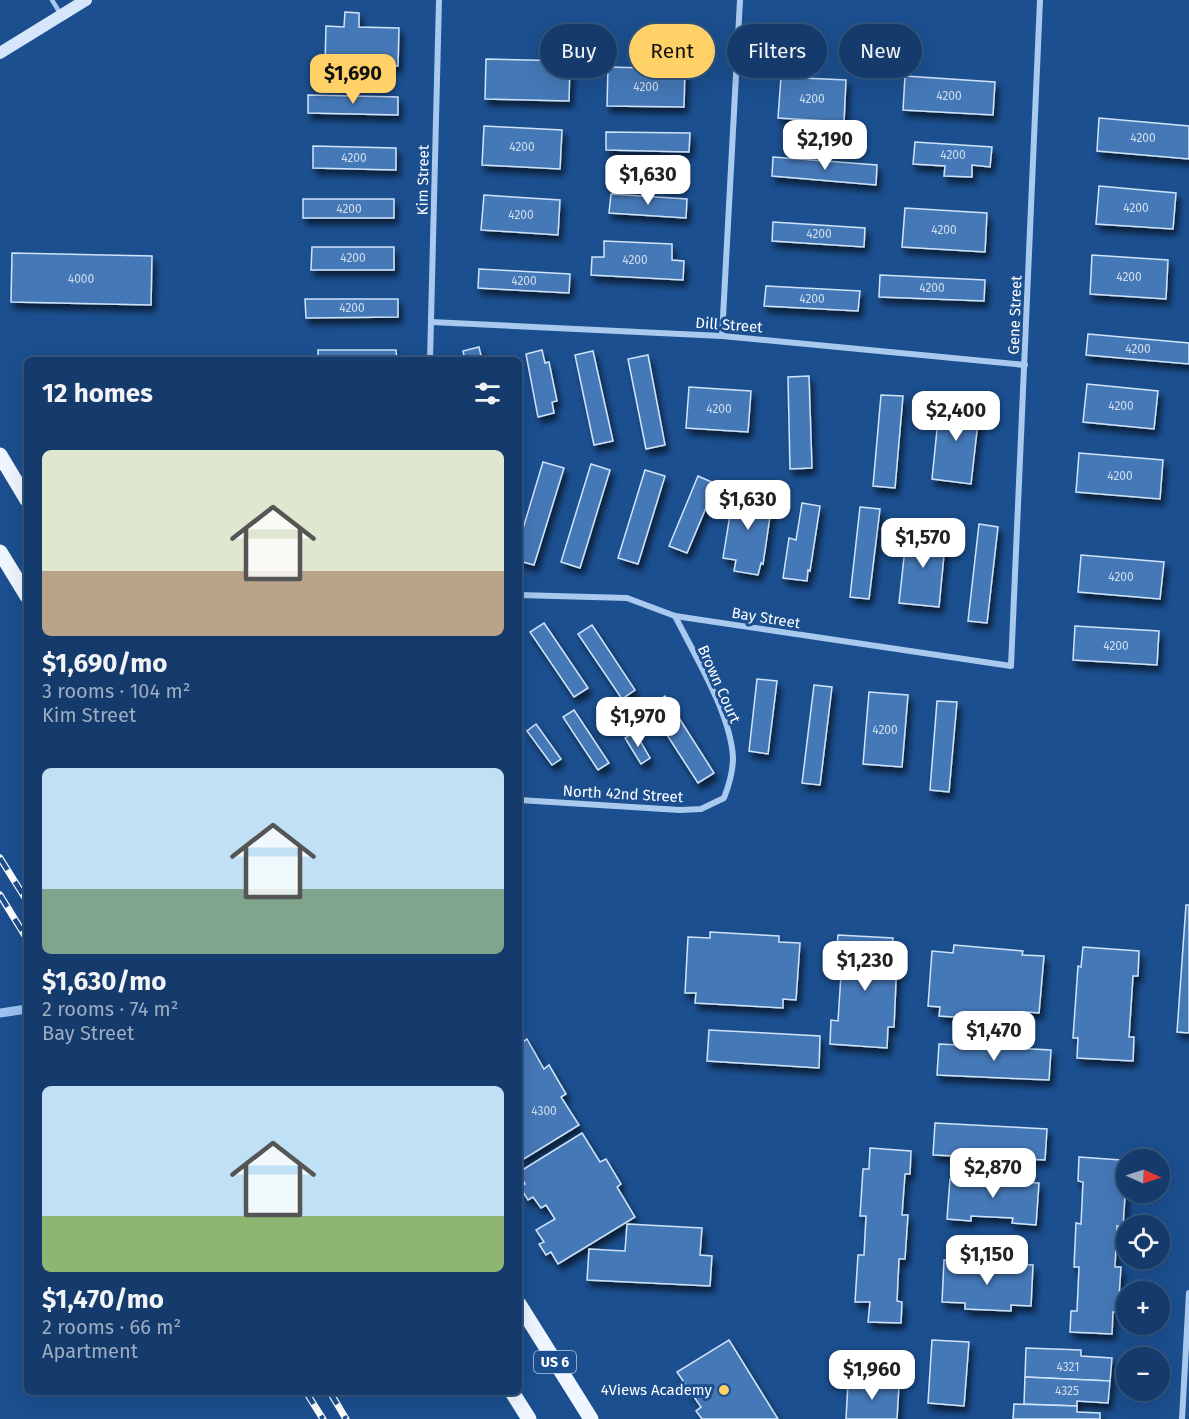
<!DOCTYPE html>
<html lang="en">
<head>
<meta charset="utf-8">
<style>
	body { margin:0; font-family:"Fira Sans",sans-serif; background:#214673; color:#f1f3f6; height:100vh; display:flex; flex-direction:column; font-size:22px; white-space:nowrap }
	* { box-sizing:border-box; margin:0 }
	p { font-size:20px; color:#9dadc1 }
	.icon { flex:none; width:33px; height:33px; fill:none; stroke:currentColor; stroke-width:2; stroke-linecap:round; stroke-linejoin:round }
	.map { position:relative; flex:1; overflow:hidden }
	.panel { position:absolute; left:24px; top:357px; width:498px; height:1038px; display:flex; flex-direction:column; background:#143b6b; border-radius:9px; box-shadow:0 6px 24px #0002,0 0 0 2px #33557e }
	.panel>* { flex:none }
	.guide { position:absolute; left:540px; top:24px; width:558px; height:54px; display:flex; gap:12px }
	.needle { width:39px; rotate:93deg }
	.tools { position:absolute; left:1116px; top:1149px; display:grid; gap:12px }
	.tools a { display:grid; place-items:center; width:54px; height:54px; border-radius:50%; background:#143b6b; box-shadow:0 6px 24px #0002,0 0 0 2px #33557e; font-size:30px }
	.price { position:absolute; translate:-50% -51px; padding:0 14px; border-radius:12px; background:#fff; color:#222; font-size:20px; line-height:39px; filter:drop-shadow(0 2px 3px #0008) }
	.price::after { content:''; position:absolute; left:50%; top:36px; width:18px; height:14px; margin-left:-9px; background:inherit; clip-path:polygon(0 0,100% 0,50% 100%) }
	.price.current { background:#ffd166; color:#111 }
	ul { padding:0; list-style:none }
	li { display:grid; align-content:center; gap:12px; height:318px; padding:0 18px }
	li span { display:grid; place-items:center; height:186px; border-radius:9px; color:#555 }
	li>.icon { margin-inline-start:auto }
	span .icon { width:108px; height:108px; fill:#fffc; stroke-width:1 }
	li b { font-size:26px }
	h2 { display:flex; justify-content:space-between; align-items:center; height:72px; padding:0 18px; font-size:26px }
	.chip { padding:0 21px; border-radius:27px; background:#143b6b; box-shadow:0 6px 24px #0002,0 0 0 2px #33557e; font-size:21px; line-height:54px }
	.chip.current { background:#ffd166; color:#111 }
	.map>svg:first-child { display:block }
</style>
</head>
<body>
<div class="map">
<svg width="1189" height="1419" viewBox="0 0 1189 1419">
	<defs>
		<filter id="shadow"><feDropShadow dx="3.5" dy="6" stdDeviation="3" flood-color="#0009"/></filter>
	</defs>
	<rect width="100%" height="100%" fill="#1b4f8f"/>
	<g fill="none" stroke-linecap="round" stroke-linejoin="round">
		<!-- stream -->
		<path stroke="#9cc4f0" stroke-width="9" d="M 0,1013 L 27,1009"/>
	</g>
	<!-- building -->
	<g fill="#4478b7" stroke="#cfe3fa" stroke-width="1.5" filter="url(#shadow)">
		<path d="M 345,12 L 359,13 L 359,27 L 399,28 L 398,66 L 325,65 L 326,26 L 344,27 Z"/>
		<path d="M 486,59 L 570,61 L 569,101 L 485,99 Z"/>
		<path d="M 608,67 L 685,69 L 684,107 L 607,106 Z"/>
		<path d="M 905,76 L 995,82 L 993,115 L 903,110 Z"/>
		<path d="M 781,77 L 846,80 L 844,122 L 778,118 Z"/>
		<path d="M 308,95 L 398,97 L 398,115 L 308,113 Z"/>
		<path d="M 1099,118 L 1189,126 L 1189,159 L 1097,151 Z"/>
		<path d="M 484,126 L 562,130 L 560,169 L 482,165 Z"/>
		<path d="M 606,132 L 690,133 L 689,152 L 606,150 Z"/>
		<path d="M 915,142 L 992,147 L 990,167 L 972,165 L 972,177 L 944,176 L 945,166 L 913,164 Z"/>
		<path d="M 313,146 L 396,148 L 396,170 L 313,168 Z"/>
		<path d="M 773,157 L 877,165 L 876,185 L 772,176 Z"/>
		<path d="M 1099,186 L 1176,193 L 1173,229 L 1096,224 Z"/>
		<path d="M 611,194 L 687,199 L 686,218 L 609,213 Z"/>
		<path d="M 484,195 L 560,200 L 558,235 L 481,230 Z"/>
		<rect x="303" y="199" width="91" height="19"/>
		<path d="M 905,208 L 987,213 L 985,252 L 902,247 Z"/>
		<path d="M 773,222 L 865,228 L 864,247 L 772,241 Z"/>
		<path d="M 604,241 L 672,244 L 672,260 L 684,261 L 683,280 L 591,275 L 592,257 L 604,257 Z"/>
		<path d="M 312,247 L 394,247 L 394,270 L 311,270 Z"/>
		<path d="M 12,253 L 152,256 L 151,305 L 11,302 Z"/>
		<path d="M 1092,255 L 1168,260 L 1166,299 L 1090,294 Z"/>
		<path d="M 479,269 L 570,274 L 569,293 L 478,288 Z"/>
		<path d="M 880,275 L 985,280 L 984,301 L 879,297 Z"/>
		<path d="M 766,286 L 860,291 L 858,311 L 764,306 Z"/>
		<path d="M 305,299 L 398,299 L 398,317 L 306,318 Z"/>
		<path d="M 1088,334 L 1189,343 L 1189,364 L 1086,355 Z"/>
		<path d="M 479,347 L 482,360 L 465,360 L 463,351 Z"/>
		<path d="M 318,350 L 396,350 L 397,360 L 318,360 Z"/>
		<path d="M 542,350 L 545,363 L 549,362 L 557,401 L 552,402 L 554,413 L 538,417 L 526,354 Z"/>
		<path d="M 593,351 L 613,441 L 594,445 L 575,355 Z"/>
		<path d="M 648,355 L 665,445 L 646,449 L 628,359 Z"/>
		<path d="M 809,376 L 812,468 L 790,469 L 788,377 Z"/>
		<path d="M 1087,384 L 1158,391 L 1154,429 L 1083,422 Z"/>
		<path d="M 689,387 L 751,391 L 748,432 L 686,428 Z"/>
		<path d="M 881,395 L 903,396 L 895,488 L 873,486 Z"/>
		<path d="M 940,400 L 980,404 L 971,484 L 932,479 Z"/>
		<path d="M 1079,453 L 1163,460 L 1160,499 L 1076,492 Z"/>
		<path d="M 543,462 L 564,468 L 534,565 L 519,561 L 519,542 Z"/>
		<path d="M 591,464 L 610,470 L 580,568 L 561,562 Z"/>
		<path d="M 645,470 L 665,476 L 638,564 L 618,558 Z"/>
		<path d="M 698,476 L 716,484 L 687,553 L 669,546 Z"/>
		<path d="M 734,490 L 773,496 L 763,564 L 761,563 L 758,575 L 734,571 L 736,560 L 723,558 Z"/>
		<path d="M 802,503 L 820,506 L 810,571 L 808,570 L 807,581 L 783,578 L 789,538 L 796,540 Z"/>
		<path d="M 860,507 L 880,509 L 869,599 L 850,597 Z"/>
		<path d="M 979,524 L 998,527 L 987,623 L 968,621 Z"/>
		<path d="M 907,530 L 946,534 L 939,607 L 899,603 Z"/>
		<path d="M 1081,555 L 1164,562 L 1160,599 L 1078,592 Z"/>
		<path d="M 544,623 L 588,688 L 574,697 L 530,632 Z"/>
		<path d="M 592,625 L 635,690 L 622,699 L 578,634 Z"/>
		<path d="M 1075,626 L 1159,631 L 1157,665 L 1073,660 Z"/>
		<path d="M 757,679 L 777,681 L 768,754 L 749,751 Z"/>
		<path d="M 814,685 L 832,687 L 820,785 L 802,783 Z"/>
		<path d="M 869,692 L 908,695 L 902,767 L 863,764 Z"/>
		<path d="M 665,696 L 714,773 L 698,783 L 649,707 Z"/>
		<path d="M 937,701 L 957,702 L 949,792 L 930,790 Z"/>
		<path d="M 574,710 L 609,763 L 598,770 L 563,717 Z"/>
		<path d="M 536,724 L 561,759 L 552,765 L 527,731 Z"/>
		<path d="M 635,732 L 650,758 L 641,764 L 625,738 Z"/>
		<path d="M 1186,905 L 1189,905 L 1189,1033 L 1177,1032 Z"/>
		<path d="M 710,932 L 779,936 L 779,942 L 800,943 L 796,1000 L 783,999 L 783,1008 L 695,1003 L 696,993 L 685,993 L 688,937 L 710,938 Z"/>
		<path d="M 838,935 L 893,938 L 892,959 L 897,959 L 894,1027 L 888,1027 L 887,1048 L 830,1044 L 831,1020 L 838,1021 L 842,959 L 836,959 Z"/>
		<path d="M 954,945 L 1023,951 L 1022,955 L 1044,956 L 1039,1013 L 1028,1012 L 1027,1022 L 939,1016 L 940,1007 L 928,1006 L 932,951 L 953,953 Z"/>
		<path d="M 1083,947 L 1139,951 L 1138,976 L 1133,976 L 1129,1037 L 1134,1037 L 1133,1061 L 1077,1058 L 1078,1038 L 1073,1038 L 1078,966 L 1081,967 Z"/>
		<path d="M 709,1030 L 820,1036 L 819,1068 L 707,1061 Z"/>
		<path d="M 527,1039 L 544,1069 L 549,1065 L 566,1094 L 561,1097 L 579,1125 L 519,1162 L 519,1044 Z"/>
		<path d="M 939,1044 L 1051,1050 L 1049,1080 L 937,1075 Z"/>
		<path d="M 935,1123 L 1047,1129 L 1045,1160 L 933,1155 Z"/>
		<path d="M 582,1133 L 600,1162 L 606,1159 L 621,1184 L 617,1187 L 635,1217 L 558,1264 L 551,1252 L 546,1255 L 539,1244 L 544,1242 L 536,1230 L 555,1219 L 546,1205 L 541,1208 L 533,1197 L 528,1200 L 520,1187 L 525,1184 L 519,1172 Z"/>
		<path d="M 870,1148 L 911,1151 L 910,1174 L 905,1174 L 902,1215 L 908,1215 L 905,1259 L 899,1259 L 897,1301 L 902,1302 L 901,1323 L 868,1322 L 870,1302 L 855,1302 L 858,1255 L 864,1255 L 866,1216 L 860,1216 L 863,1169 L 869,1169 Z"/>
		<path d="M 1079,1157 L 1121,1160 L 1120,1180 L 1126,1180 L 1123,1227 L 1117,1226 L 1115,1267 L 1121,1267 L 1118,1312 L 1113,1312 L 1112,1334 L 1070,1332 L 1071,1311 L 1077,1311 L 1079,1267 L 1074,1267 L 1076,1223 L 1081,1224 L 1083,1182 L 1078,1181 Z"/>
		<path d="M 973,1174 L 1018,1177 L 1017,1182 L 1039,1183 L 1036,1225 L 1012,1223 L 1013,1218 L 971,1216 L 971,1221 L 947,1219 L 950,1179 L 972,1180 Z"/>
		<path d="M 627,1224 L 702,1228 L 700,1255 L 712,1256 L 710,1286 L 587,1280 L 589,1249 L 625,1251 Z"/>
		<path d="M 944,1260 L 970,1261 L 970,1266 L 1010,1268 L 1011,1264 L 1033,1265 L 1031,1306 L 1011,1305 L 1011,1311 L 965,1309 L 965,1303 L 942,1302 Z"/>
		<path d="M 729,1340 L 778,1419 L 702,1419 L 696,1411 L 701,1407 L 677,1372 Z"/>
		<path d="M 932,1340 L 969,1342 L 964,1406 L 928,1403 Z"/>
		<path d="M 1026,1348 L 1081,1350 L 1081,1356 L 1112,1358 L 1110,1381 L 1025,1377 Z"/>
		<path d="M 1025,1377 L 1110,1381 L 1108,1403 L 1077,1401 L 1077,1406 L 1024,1404 Z"/>
		<path d="M 848,1383 L 899,1385 L 897,1419 L 846,1419 Z"/>
		<path d="M 1014,1404 L 1077,1406 L 1077,1412 L 1100,1413 L 1100,1419 L 1013,1419 Z"/>
	</g>
	<g fill="none" stroke-linecap="round" stroke-linejoin="round">
		<!-- lane -->
		<path stroke="#a9c9ee" stroke-width="4.5" d="M 52,0 L 60,13"/>
		<!-- street -->
		<g stroke="#a9c9ee" stroke-width="6">
			<path d="M 431,322 L 722,336 L 1025,365"/>
			<path d="M 722,336 L 740,0"/>
			<path d="M 430,360 L 439,0"/>
			<path d="M 519,595 L 627,598 L 675,616 L 1011,666 L 1040,0"/>
			<path d="M 519,800 L 680,810 L 701,809 L 724,798 C 729,785 733,772 733,758 C 731,714 695,656 675,616"/>
			<path d="M 1182,1419 L 1189,1293"/>
		</g>
		<!-- secondary -->
		<path stroke="#d6e6fa" stroke-width="12" d="M 0,53 L 86,0"/>
		<!-- primary -->
		<g stroke="#f0f6ff" stroke-width="15">
			<path d="M 0,455 L 27,500"/>
			<path d="M 0,552 L 27,596"/>
			<path d="M 519,1304 L 591,1419"/>
			<path d="M 512,1392 L 529,1419"/>
		</g>
		<!-- rail casing -->
		<g stroke="#fff" stroke-width="7">
			<g id="rail">
				<path d="M 0,858 L 27,901"/>
				<path d="M 0,895 L 27,939"/>
				<path d="M 306,1392 L 323,1419"/>
				<path d="M 330,1392 L 346,1419"/>
			</g>
		</g>
		<!-- rail -->
		<use href="#rail" stroke="#1b4f8f" stroke-width="4.5" stroke-dasharray="14" stroke-linecap="butt"/>
	</g>
	<!-- markers -->
	<circle fill="#ffd166" stroke="#1b4f8f" stroke-width="2" cx="724" cy="1390" r="6"/>
	<g text-anchor="middle" stroke-width="6" stroke-linejoin="round" paint-order="stroke">
		<!-- number labels -->
		<g font-size="12" fill="#d0dded">
			<text x="646" y="91">4200</text>
			<text x="949" y="100">4200</text>
			<text x="812" y="103">4200</text>
			<text x="1143" y="142">4200</text>
			<text x="522" y="151">4200</text>
			<text x="953" y="159">4200</text>
			<text x="354" y="162">4200</text>
			<text x="1136" y="212">4200</text>
			<text x="349" y="213">4200</text>
			<text x="521" y="219">4200</text>
			<text x="944" y="234">4200</text>
			<text x="819" y="238">4200</text>
			<text x="353" y="262">4200</text>
			<text x="635" y="264">4200</text>
			<text x="1129" y="281">4200</text>
			<text x="81" y="283">4000</text>
			<text x="524" y="285">4200</text>
			<text x="932" y="292">4200</text>
			<text x="812" y="303">4200</text>
			<text x="352" y="312">4200</text>
			<text x="1138" y="353">4200</text>
			<text x="1121" y="410">4200</text>
			<text x="719" y="413">4200</text>
			<text x="1120" y="480">4200</text>
			<text x="1121" y="581">4200</text>
			<text x="1116" y="650">4200</text>
			<text x="885" y="734">4200</text>
			<text x="544" y="1115">4300</text>
			<text x="1068" y="1371">4321</text>
			<text x="1067" y="1395">4325</text>
		</g>
		<!-- shield labels -->
		<rect fill="#1b4f8f" stroke="#bbcadd" stroke-width="1.5" x="534" y="1351" width="42" height="22" rx="4.5"/>
		<g font-size="14" font-weight="bold" fill="#fff">
			<text x="555" y="1367">US 6</text>
		</g>
		<!-- street labels -->
		<g font-size="15" fill="#fff" stroke="#1b4f8f">
			<text transform="translate(423 180) rotate(-89)" y="5">Kim Street</text>
			<text transform="translate(1015 315) rotate(-88)" y="5">Gene Street</text>
			<text transform="translate(729 325) rotate(4)" y="5">Dill Street</text>
			<text transform="translate(766 618) rotate(9)" y="5">Bay Street</text>
			<text transform="translate(719 684) rotate(66)" y="5">Brown Court</text>
			<text transform="translate(623 794) rotate(3)" y="5">North 42nd Street</text>
		</g>
		<!-- poi labels -->
		<g font-size="15" fill="#fff" stroke="#1b4f8f" text-anchor="end">
			<text x="712" y="1395">4Views Academy</text>
		</g>
	</g>
</svg>
<div class="tools">
<a><svg class="needle" viewBox="-14 -14 28 28"><path d="M0-13l5 13h-10z" fill="#e53935"/><path d="M0 13l5-13h-10z" fill="#9dadc1"/></svg></a>
<a><svg class="icon" aria-label="locate" viewBox="0 0 24 24"><circle cx="12" cy="12" r="6"/><path d="M12 2v4M12 18v4M2 12h4M18 12h4"/></svg></a>
<a>+</a>
<a>−</a>
</div>
<b class="price current" style="left:353px;top:105px">$1,690</b>
<b class="price" style="left:825px;top:171px">$2,190</b>
<b class="price" style="left:648px;top:206px">$1,630</b>
<b class="price" style="left:956px;top:442px">$2,400</b>
<b class="price" style="left:748px;top:531px">$1,630</b>
<b class="price" style="left:923px;top:569px">$1,570</b>
<b class="price" style="left:638px;top:748px">$1,970</b>
<b class="price" style="left:865px;top:992px">$1,230</b>
<b class="price" style="left:994px;top:1062px">$1,470</b>
<b class="price" style="left:993px;top:1199px">$2,870</b>
<b class="price" style="left:987px;top:1286px">$1,150</b>
<b class="price" style="left:872px;top:1401px">$1,960</b>
<div class="guide">
<a class="chip">Buy</a>
<a class="chip current">Rent</a>
<a class="chip">Filters</a>
<a class="chip">New</a>
</div>
<section class="panel">
<h2>12 homes<svg class="icon" aria-label="filters" viewBox="0 0 24 24"><path d="M4 7h16M4 17h16"/><circle cx="9" cy="7" r="2"/><circle cx="15" cy="17" r="2"/></svg></h2>
<ul>
<li><span style="background:linear-gradient(#dfe7d0 65%,#b9a48a 0)"><svg class="icon" aria-label="home" viewBox="0 0 24 24"><path d="M3 11l9-7 9 7M6 9v11h12V9"/></svg></span><div><b>$1,690/mo</b><p>3 rooms · 104 m²</p><p>Kim Street</p></div></li>
<li><span style="background:linear-gradient(#bfe0f5 65%,#7fa58c 0)"><svg class="icon" aria-label="home" viewBox="0 0 24 24"><path d="M3 11l9-7 9 7M6 9v11h12V9"/></svg></span><div><b>$1,630/mo</b><p>2 rooms · 74 m²</p><p>Bay Street</p></div></li>
<li><span style="background:linear-gradient(#bfe0f5 70%,#8fb573 0)"><svg class="icon" aria-label="home" viewBox="0 0 24 24"><path d="M3 11l9-7 9 7M6 9v11h12V9"/></svg></span><div><b>$1,470/mo</b><p>2 rooms · 66 m²</p><p>Apartment</p></div></li>
</ul>
</section>
</div>
</body>
</html>
